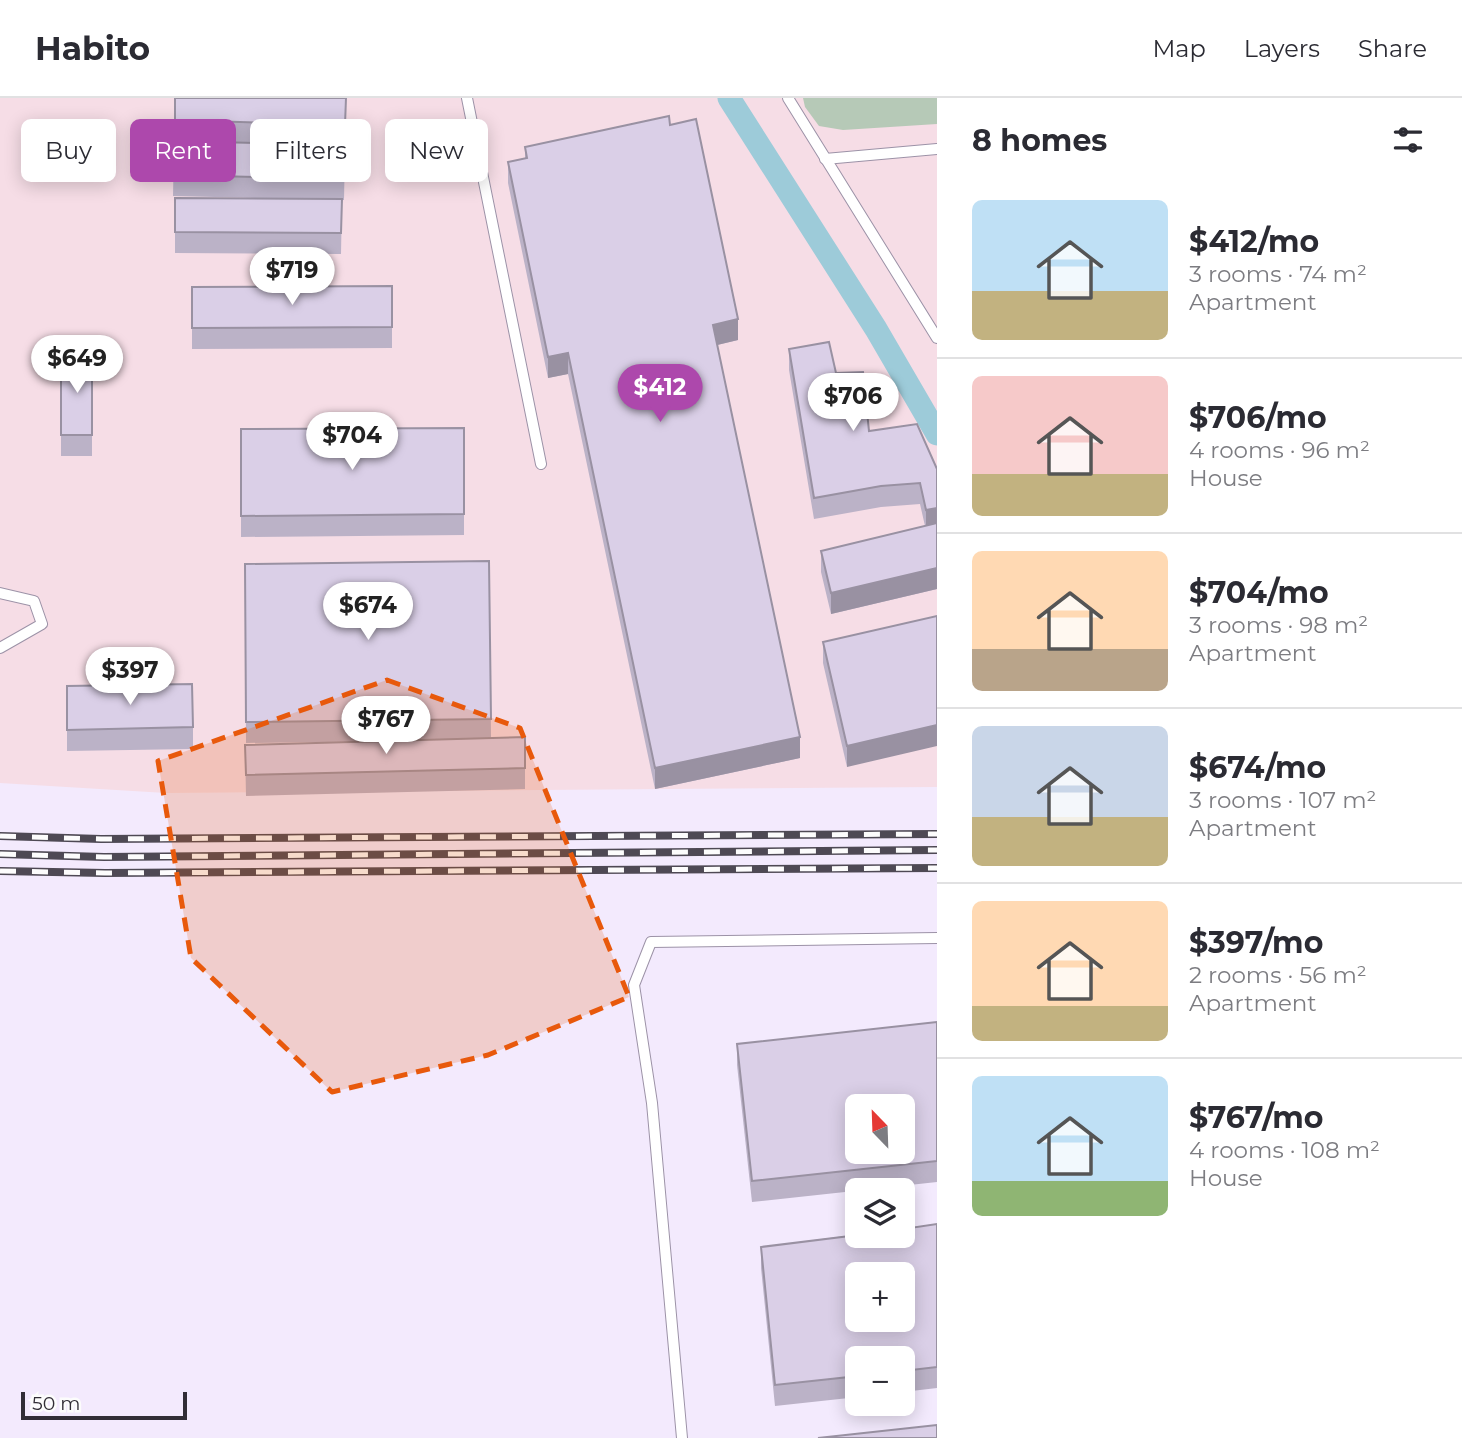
<!DOCTYPE html>
<html lang="en">
<head>
<meta charset="utf-8">
<style>
	body { margin:0; font-family:Montserrat,sans-serif; background:#f7f7f7; color:#2b2b33; height:100vh; display:flex; flex-direction:column; font-size:26px; white-space:nowrap }
	* { box-sizing:border-box; margin:0 }
	p { font-size:23px; color:#7c7c81 }
	.icon { flex:none; width:38px; height:38px; fill:none; stroke:currentColor; stroke-width:2; stroke-linecap:round; stroke-linejoin:round }
	.map { position:relative; flex:1; overflow:hidden }
	.details { display:flex; flex-direction:column; background:#fff; width:525px }
	.details>* { flex:none }
	.hud { position:absolute; left:21px; top:21px; width:665px; height:63px; display:flex; gap:14px }
	.needle { width:46px; rotate:337deg }
	.controls { position:absolute; left:845px; top:996px; display:grid; gap:14px }
	.controls a { display:grid; place-items:center; width:70px; height:70px; border-radius:10px; background:#fff; box-shadow:0 4px 18px #0003; font-size:35px }
	.scale { position:absolute; left:21px; bottom:18px; width:166px; box-sizing:border-box; padding-left:7px; border:4px solid #312d36; border-top:0; font-size:19px; line-height:24px; white-space:nowrap; color:#312d36; -webkit-text-stroke:5px #fcfcfc; paint-order:stroke }
	.price { position:absolute; translate:-50% -60px; padding:0 16px; border-radius:24px; background:#fff; color:#222; font-size:23px; line-height:46px; filter:drop-shadow(0 2px 4px #0008) }
	.price::after { content:''; position:absolute; left:50%; top:42px; width:21px; height:16px; margin-left:-10px; background:inherit; clip-path:polygon(0 0,100% 0,50% 100%) }
	.price.active { background:#ad48ac; color:#fff }
	ul { padding:0; list-style:none }
	li { display:flex; align-items:center; gap:21px; height:175px; padding:0 35px }
	li+li { border-top:2px solid #e1e1e2 }
	li span { display:grid; place-items:center; flex:none; width:196px; height:140px; border-radius:10px; color:#555 }
	li>.icon { margin-inline-start:auto }
	span .icon { width:84px; height:84px; fill:#fffc; stroke-width:1 }
	li b { font-size:30px }
	h2 { display:flex; justify-content:space-between; align-items:center; height:84px; padding:0 35px; font-size:30px }
	.pill { padding:0 24px; border-radius:10px; background:#fff; box-shadow:0 4px 18px #0003; font-size:24px; line-height:63px }
	.pill.active { background:#ad48ac; color:#fff }
	header { display:flex; align-items:center; gap:42px; box-sizing:border-box; height:98px; padding:0 35px; background:#fff; border-bottom:2px solid #e1e1e2 }
	header strong { font-size:33px }
	nav { display:flex; gap:38px; margin-inline-start:auto; font-size:24px }
	main { display:flex; flex:1; min-height:0 }
	.map>svg:first-child { display:block }
</style>
</head>
<body>
<header>
<strong>Habito</strong>
<nav><a>Map</a><a>Layers</a><a>Share</a></nav>
</header>
<main>
<div class="map">
<svg width="937" height="1340" viewBox="0 0 937 1340">
	<rect width="100%" height="100%" fill="#f3eafd"/>
	<!-- industrial -->
	<path fill="#f6dde6" d="M 0,0 L 937,0 L 937,689 L 166,695 L 0,685 Z"/>
	<!-- green -->
	<path fill="#b6c9b7" d="M 803,0 L 937,0 L 937,26 L 843,32 L 819,28 L 805,9 Z"/>
	<g fill="none" stroke-linecap="round" stroke-linejoin="round">
		<!-- canal -->
		<path stroke="#9dcbd9" stroke-width="23" d="M 729,0 L 876,231 L 937,336"/>
		<!-- lane casing -->
		<g stroke="#9c92a7" stroke-width="12">
			<g id="lane">
				<path d="M 467,0 L 541,366"/>
				<path d="M 788,0 L 937,240"/>
				<path d="M 825,61 L 937,51"/>
				<path d="M 0,495 L 34,503 L 42,526 L 0,550"/>
				<path d="M 682,1340 L 652,1005 L 634,887 L 651,844 L 937,840"/>
			</g>
		</g>
		<!-- lane -->
		<use href="#lane" stroke="#fff" stroke-width="10"/>
		<!-- rail casing -->
		<g stroke="#4e4954" stroke-width="8">
			<g id="rail">
				<path d="M 0,738 L 101,741 L 937,736"/>
				<path d="M 0,756 L 104,759 L 937,752"/>
				<path d="M 0,773 L 105,775 L 937,770"/>
			</g>
		</g>
		<!-- rail -->
		<use href="#rail" stroke="#fcfcfc" stroke-width="5" stroke-dasharray="16" stroke-linecap="butt"/>
	</g>
	<!-- wall -->
	<g fill="#bbb2c7">
		<path d="M 175,0 L 346,0 L 344,102 L 342,102 L 341,156 L 175,155 L 175,100 L 295,101 L 173,98 Z"/>
		<path d="M 670,27 L 738,242 L 717,247 L 800,660 L 655,691 L 568,276 L 548,280 L 508,85 L 508,64 L 525,60 L 525,49 Z"/>
		<path d="M 392,188 L 392,250 L 192,251 L 192,189 Z"/>
		<path d="M 789,251 L 836,275 L 869,333 L 937,371 L 937,491 L 831,516 L 821,474 L 821,453 L 925,428 L 920,406 L 881,409 L 814,421 L 789,272 Z"/>
		<path d="M 92,257 L 92,358 L 61,358 L 61,258 Z"/>
		<path d="M 464,330 L 464,437 L 241,439 L 241,331 Z"/>
		<path d="M 489,463 L 491,640 L 525,639 L 525,691 L 246,698 L 245,647 L 399,643 L 246,645 L 245,466 Z"/>
		<path d="M 937,518 L 847,669 L 823,565 L 823,544 Z"/>
		<path d="M 67,588 L 193,629 L 193,651 L 67,653 Z"/>
		<path d="M 937,924 L 937,1084 L 752,1104 L 737,967 L 737,946 Z"/>
		<path d="M 937,1126 L 937,1290 L 903,1294 L 903,1260 L 858,1260 L 858,1299 L 775,1308 L 761,1170 L 761,1149 Z"/>
	</g>
	<!-- shaded-wall -->
	<g fill="#9991a2">
		<path d="M 738,221 L 738,242 L 713,248 L 713,227 Z"/>
		<path d="M 568,255 L 568,276 L 548,280 L 548,259 Z"/>
		<path d="M 937,410 L 937,431 L 926,433 L 926,412 Z"/>
		<path d="M 937,470 L 937,491 L 831,516 L 831,495 Z"/>
		<path d="M 937,627 L 937,648 L 847,669 L 847,648 Z"/>
		<path d="M 800,639 L 800,660 L 655,691 L 655,670 Z"/>
	</g>
	<!-- building -->
	<g fill="#dacfe7" stroke="#9991a2" stroke-width="2" fill-rule="evenodd">
		<path d="M 175,0 L 346,0 L 345,27 L 175,22 Z"/>
		<path d="M 669,18 L 670,27 L 696,21 L 738,221 L 713,227 L 800,639 L 655,670 L 568,255 L 548,259 L 508,64 L 527,60 L 525,49 Z"/>
		<path d="M 174,43 L 345,47 L 344,81 L 173,77 Z"/>
		<path d="M 175,100 L 342,101 L 341,135 L 175,134 Z"/>
		<path d="M 392,188 L 392,229 L 192,230 L 192,189 Z"/>
		<path d="M 829,244 L 836,275 L 863,274 L 869,333 L 917,326 L 937,371 L 937,410 L 926,412 L 920,385 L 881,388 L 814,400 L 789,251 Z"/>
		<path d="M 92,257 L 92,337 L 61,337 L 61,258 Z"/>
		<path d="M 464,330 L 464,416 L 241,418 L 241,331 Z"/>
		<path d="M 937,425 L 937,470 L 831,495 L 821,453 Z"/>
		<path d="M 489,463 L 491,621 L 246,624 L 245,466 Z"/>
		<path d="M 937,518 L 937,627 L 847,648 L 823,544 Z"/>
		<path d="M 192,586 L 193,629 L 67,632 L 67,588 Z"/>
		<path d="M 525,639 L 525,670 L 246,677 L 245,647 Z"/>
		<path d="M 937,924 L 937,1063 L 752,1083 L 737,946 ZM 858,1008 L 903,1008 L 903,1054 L 858,1054 Z"/>
		<path d="M 937,1126 L 937,1269 L 903,1273 L 903,1260 L 858,1260 L 858,1278 L 775,1287 L 761,1149 L 858,1137 L 903,1138 L 903,1131 ZM 858,1176 L 903,1176 L 903,1222 L 858,1222 Z"/>
		<path d="M 937,1327 L 937,1340 L 818,1340 Z"/>
	</g>
	<!-- marked area -->
	<path fill="#e8590c" fill-opacity="0.2" stroke="#e8590c" stroke-width="5" stroke-dasharray="14 9" stroke-linejoin="round" d="M 387,582 L 520,630 L 629,899 L 488,957 L 332,994 L 191,860 L 158,663 Z"/>
</svg>
<div class="controls">
<a><svg class="needle" viewBox="-14 -14 28 28"><path d="M0-13l5 13h-10z" fill="#e53935"/><path d="M0 13l5-13h-10z" fill="#7c7c81"/></svg></a>
<a><svg class="icon" aria-label="layers" viewBox="0 0 24 24"><path d="M12 4l9 5-9 5-9-5zM3 14l9 5 9-5"/></svg></a>
<a>+</a>
<a>−</a>
</div>
<div class="scale">50 m</div>
<b class="price" style="left:292px;top:209px">$719</b>
<b class="price" style="left:77px;top:297px">$649</b>
<b class="price active" style="left:660px;top:326px">$412</b>
<b class="price" style="left:853px;top:335px">$706</b>
<b class="price" style="left:352px;top:374px">$704</b>
<b class="price" style="left:368px;top:544px">$674</b>
<b class="price" style="left:130px;top:609px">$397</b>
<b class="price" style="left:386px;top:658px">$767</b>
<div class="hud">
<a class="pill">Buy</a>
<a class="pill active">Rent</a>
<a class="pill">Filters</a>
<a class="pill">New</a>
</div>
</div>
<section class="details">
<h2>8 homes<svg class="icon" aria-label="filters" viewBox="0 0 24 24"><path d="M4 7h16M4 17h16"/><circle cx="9" cy="7" r="2"/><circle cx="15" cy="17" r="2"/></svg></h2>
<ul>
<li><span style="background:linear-gradient(#bfe0f5 65%,#c2b280 0)"><svg class="icon" aria-label="home" viewBox="0 0 24 24"><path d="M3 11l9-7 9 7M6 9v11h12V9"/></svg></span><div><b>$412/mo</b><p>3 rooms · 74 m²</p><p>Apartment</p></div></li>
<li><span style="background:linear-gradient(#f6c9c9 70%,#c2b280 0)"><svg class="icon" aria-label="home" viewBox="0 0 24 24"><path d="M3 11l9-7 9 7M6 9v11h12V9"/></svg></span><div><b>$706/mo</b><p>4 rooms · 96 m²</p><p>House</p></div></li>
<li><span style="background:linear-gradient(#ffd9b3 70%,#b9a48a 0)"><svg class="icon" aria-label="home" viewBox="0 0 24 24"><path d="M3 11l9-7 9 7M6 9v11h12V9"/></svg></span><div><b>$704/mo</b><p>3 rooms · 98 m²</p><p>Apartment</p></div></li>
<li><span style="background:linear-gradient(#c9d6e8 65%,#c2b280 0)"><svg class="icon" aria-label="home" viewBox="0 0 24 24"><path d="M3 11l9-7 9 7M6 9v11h12V9"/></svg></span><div><b>$674/mo</b><p>3 rooms · 107 m²</p><p>Apartment</p></div></li>
<li><span style="background:linear-gradient(#ffd9b3 75%,#c2b280 0)"><svg class="icon" aria-label="home" viewBox="0 0 24 24"><path d="M3 11l9-7 9 7M6 9v11h12V9"/></svg></span><div><b>$397/mo</b><p>2 rooms · 56 m²</p><p>Apartment</p></div></li>
<li><span style="background:linear-gradient(#bfe0f5 75%,#8fb573 0)"><svg class="icon" aria-label="home" viewBox="0 0 24 24"><path d="M3 11l9-7 9 7M6 9v11h12V9"/></svg></span><div><b>$767/mo</b><p>4 rooms · 108 m²</p><p>House</p></div></li>
</ul>
</section>
</main>
</body>
</html>
